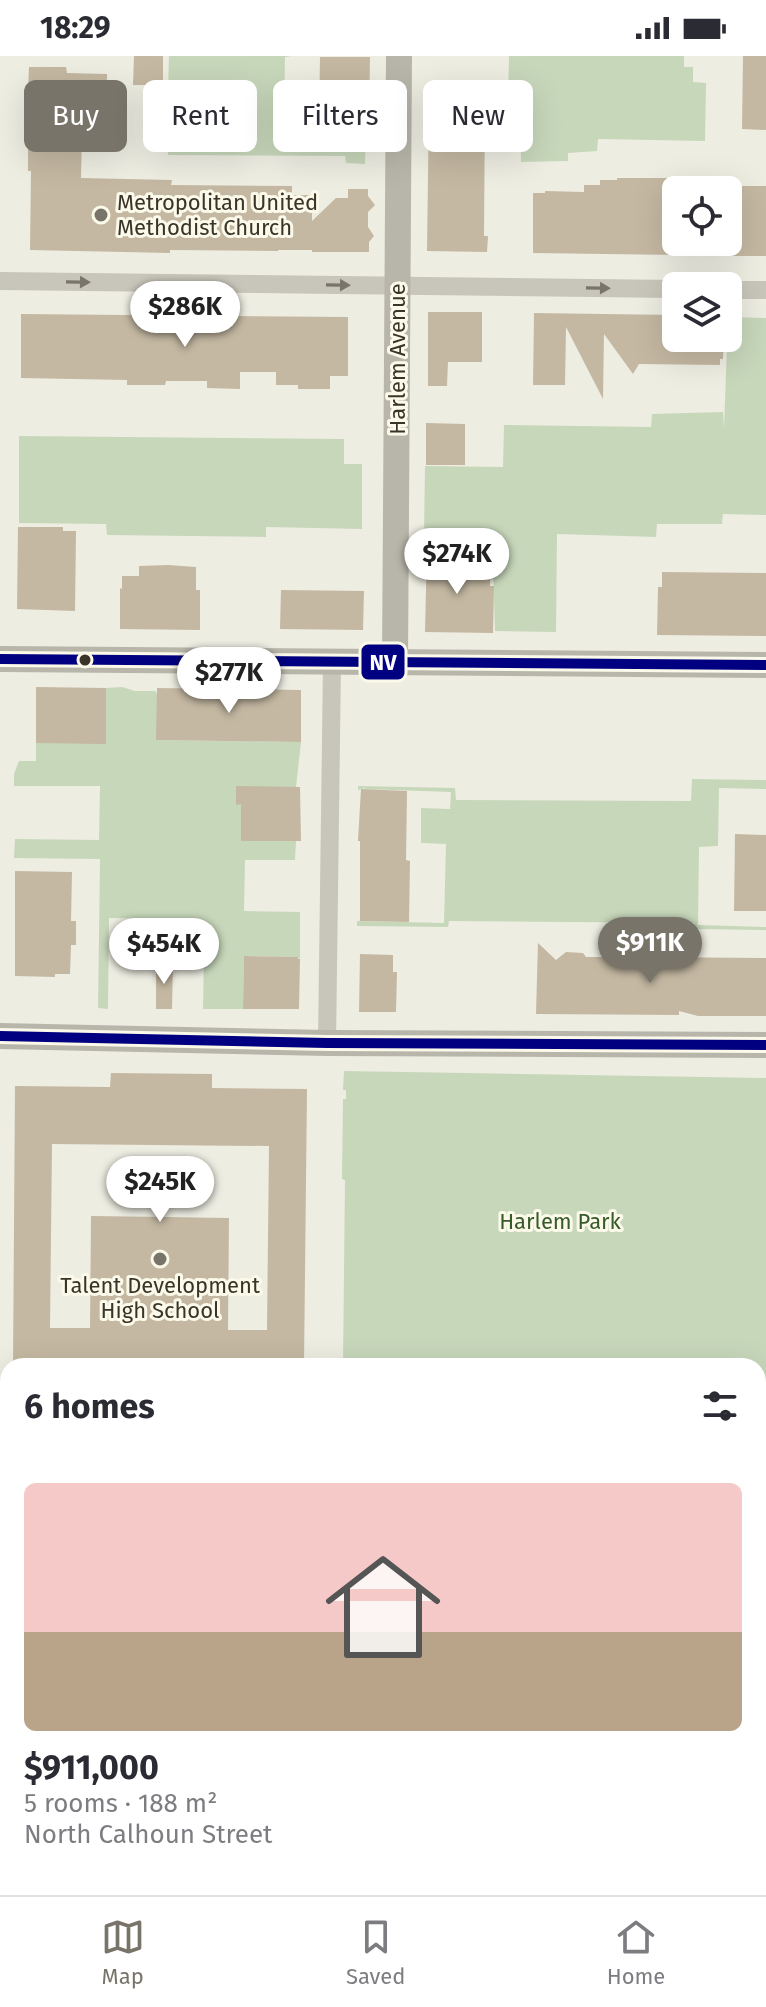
<!DOCTYPE html>
<html lang="en">
<head>
<meta charset="utf-8">
<style>
	body { margin:0; font-family:"Fira Sans",sans-serif; background:#f2f2f3; color:#2b2b33; height:100vh; display:flex; flex-direction:column; font-size:30px; white-space:nowrap }
	* { box-sizing:border-box; margin:0 }
	p { font-size:26px; color:#7c7c81 }
	.icon { flex:none; width:44px; height:44px; fill:none; stroke:currentColor; stroke-width:2; stroke-linecap:round; stroke-linejoin:round }
	.map { position:relative; flex:1; overflow:hidden }
	.details { position:absolute; left:0px; top:1302px; width:766px; height:538px; display:flex; flex-direction:column; background:#fff; border-radius:24px 24px 0 0; box-shadow:0 8px 32px #0002 }
	.details>* { flex:none }
	.hud { position:absolute; left:24px; top:24px; width:718px; height:72px; display:flex; gap:16px }
	.fabs { position:absolute; left:662px; top:120px; display:grid; gap:16px }
	.fabs a { display:grid; place-items:center; width:80px; height:80px; border-radius:12px; background:#fff; box-shadow:0 8px 32px #0002; font-size:40px }
	.price { position:absolute; translate:-50% -68px; padding:0 18px; border-radius:28px; background:#fff; color:#222; font-size:26px; line-height:52px; filter:drop-shadow(0 2px 4px #0008) }
	.price::after { content:''; position:absolute; left:50%; top:48px; width:24px; height:18px; margin-left:-12px; background:inherit; clip-path:polygon(0 0,100% 0,50% 100%) }
	.price.active { background:#787469; color:#fff }
	ul { padding:0; list-style:none }
	li { display:grid; align-content:center; gap:16px; height:424px; padding:0 24px }
	li+li { border-top:2px solid #e1e1e2 }
	li span { display:grid; place-items:center; height:248px; border-radius:12px; color:#555 }
	li>.icon { margin-inline-start:auto }
	span .icon { width:144px; height:144px; fill:#fffc; stroke-width:1 }
	li b { font-size:34px }
	h2 { display:flex; justify-content:space-between; align-items:center; height:96px; padding:0 24px; font-size:34px }
	.pill { padding:0 28px; border-radius:12px; background:#fff; box-shadow:0 8px 32px #0002; font-size:28px; line-height:72px }
	.pill.active { background:#787469; color:#fff }
	.status { display:flex; justify-content:space-between; align-items:center; height:56px; padding:0 40px; background:#fff; direction:ltr }
	.status svg { height:22px; fill:currentColor }
	.tab-bar { display:flex; justify-content:space-around; align-items:center; height:112px; border-top:2px solid #e1e1e2; background:#fff; font-size:22px; color:#7c7c81 }
	.tab-bar a { display:grid; justify-items:center; gap:4px }
	.tab-bar .active { color:#787469 }
	.map>svg:first-child { display:block }
</style>
</head>
<body>
<div class="status"><b>18:29</b><svg viewBox="0 0 49 12"><path d="M0 12V9h3v3zM5 12V6h3v6zM10 12V3h3v9zM15 12V0h3v12zM26 1h20v11H26zM47 4h2v5h-2z"/></svg></div>
<div class="map">
<svg width="766" height="1839" viewBox="0 0 766 1839">
	<rect width="100%" height="100%" fill="#eeede2"/>
	<!-- green -->
	<g fill="#c7d7ba">
		<path d="M 169,0 L 292,0 L 285,1 L 284,65 L 366,66 L 365,108 L 346,107 L 345,100 L 168,99 L 168,83 L 146,83 L 147,36 L 168,36 Z"/>
		<path d="M 509,0 L 684,0 L 684,11 L 693,11 L 693,26 L 706,27 L 705,85 L 598,83 L 597,95 L 568,97 L 568,105 L 521,106 L 520,45 L 508,44 Z"/>
		<path d="M 728,261 L 766,262 L 766,459 L 723,458 L 722,468 L 657,468 L 656,481 L 557,478 L 556,576 L 495,575 L 492,478 L 424,479 L 425,410 L 503,411 L 504,369 L 651,371 L 652,358 L 723,356 L 724,372 Z"/>
		<path d="M 19,380 L 344,383 L 344,408 L 362,408 L 362,473 L 266,471 L 266,481 L 107,479 L 106,468 L 19,467 Z"/>
		<path d="M 122,631 L 135,635 L 155,635 L 157,638 L 157,684 L 301,686 L 296,731 L 236,731 L 236,748 L 242,748 L 241,785 L 296,785 L 295,804 L 245,804 L 244,855 L 300,856 L 300,903 L 297,901 L 244,900 L 243,953 L 203,953 L 204,895 L 201,895 L 201,863 L 109,862 L 108,953 L 98,952 L 100,803 L 14,802 L 15,783 L 99,784 L 100,730 L 14,730 L 14,718 L 19,705 L 36,705 L 36,687 L 106,687 L 106,632 Z"/>
		<path d="M 692,723 L 766,724 L 766,733 L 719,732 L 718,790 L 699,791 L 698,869 L 766,871 L 766,874 L 695,873 L 694,867 L 449,865 L 448,871 L 357,870 L 357,865 L 444,867 L 446,788 L 421,787 L 421,752 L 450,753 L 451,736 L 365,733 L 365,732 L 358,734 L 358,730 L 455,732 L 456,744 L 691,745 Z"/>
		<path d="M 344,1015 L 766,1022 L 766,1718 L 758,1717 L 758,1310 L 343,1310 L 345,1124 L 342,1123 L 343,1043 L 346,1043 L 346,1034 L 343,1034 Z"/>
	</g>
	<!-- building -->
	<g fill="#c4b8a2" fill-rule="evenodd">
		<path d="M 134,0 L 163,0 L 163,29 L 133,29 Z"/>
		<path d="M 743,0 L 766,0 L 766,74 L 742,73 Z"/>
		<path d="M 320,1 L 370,1 L 369,64 L 319,64 Z"/>
		<path d="M 29,11 L 66,11 L 67,17 L 107,18 L 107,56 L 113,62 L 113,78 L 82,77 L 81,122 L 172,124 L 171,129 L 292,130 L 292,139 L 312,139 L 312,165 L 336,142 L 348,142 L 348,133 L 368,133 L 368,140 L 375,149 L 368,156 L 368,171 L 374,180 L 369,186 L 369,196 L 312,196 L 312,194 L 278,194 L 278,195 L 170,194 L 170,197 L 30,194 L 31,115 L 28,115 L 28,81 L 26,81 Z"/>
		<path d="M 429,43 L 485,43 L 484,180 L 488,180 L 487,196 L 427,195 Z"/>
		<path d="M 617,122 L 671,122 L 671,133 L 676,133 L 676,199 L 533,197 L 533,137 L 545,137 L 545,135 L 584,136 L 584,129 L 600,129 L 600,124 L 617,124 Z"/>
		<rect x="728" y="130" width="38" height="70"/>
		<path d="M 428,256 L 482,256 L 482,306 L 448,306 L 447,330 L 428,330 Z"/>
		<path d="M 534,257 L 676,259 L 676,282 L 724,282 L 723,303 L 720,303 L 720,309 L 639,308 L 633,318 L 604,278 L 603,343 L 566,271 L 565,329 L 533,329 Z"/>
		<path d="M 21,258 L 348,261 L 348,320 L 330,320 L 330,333 L 298,333 L 298,329 L 276,329 L 276,316 L 240,316 L 240,333 L 207,332 L 207,325 L 166,325 L 165,329 L 127,329 L 127,324 L 21,322 Z"/>
		<path d="M 426,367 L 465,368 L 465,409 L 426,409 Z"/>
		<path d="M 18,471 L 63,471 L 63,475 L 76,475 L 75,555 L 17,553 Z"/>
		<path d="M 427,490 L 445,491 L 444,507 L 477,508 L 477,514 L 490,514 L 490,530 L 494,530 L 493,577 L 425,576 Z"/>
		<path d="M 168,509 L 196,511 L 196,534 L 200,534 L 200,574 L 120,573 L 120,532 L 122,533 L 122,520 L 139,520 L 139,510 Z"/>
		<path d="M 662,516 L 766,517 L 766,580 L 657,579 L 658,531 L 662,531 Z"/>
		<path d="M 281,534 L 364,535 L 363,574 L 280,573 Z"/>
		<path d="M 36,631 L 106,632 L 106,688 L 36,687 Z"/>
		<path d="M 157,632 L 301,634 L 301,686 L 156,684 Z"/>
		<path d="M 236,730 L 300,731 L 301,785 L 241,785 L 241,748 L 236,749 Z"/>
		<path d="M 361,733 L 407,735 L 406,804 L 410,805 L 409,866 L 360,865 L 360,785 L 358,785 Z"/>
		<path d="M 735,778 L 766,779 L 766,855 L 734,855 Z"/>
		<path d="M 15,815 L 72,816 L 71,865 L 76,865 L 76,889 L 71,889 L 70,918 L 55,918 L 55,921 L 15,920 Z"/>
		<path d="M 538,887 L 556,904 L 566,896 L 583,897 L 586,901 L 632,901 L 645,887 L 645,901 L 766,902 L 766,960 L 698,960 L 679,955 L 679,959 L 536,958 Z"/>
		<path d="M 360,898 L 393,899 L 393,916 L 397,916 L 396,956 L 359,956 Z"/>
		<path d="M 244,900 L 298,901 L 298,903 L 300,903 L 299,953 L 243,953 Z"/>
		<path d="M 173,907 L 172,953 L 156,953 L 156,908 Z"/>
		<path d="M 111,1017 L 212,1018 L 212,1032 L 307,1033 L 304,1310 L 13,1310 L 15,1030 L 110,1031 ZM 52,1088 L 269,1090 L 267,1274 L 228,1274 L 229,1162 L 165,1161 L 91,1160 L 90,1272 L 50,1272 Z"/>
	</g>
	<g fill="none" stroke-linecap="round" stroke-linejoin="round">
		<!-- street -->
		<g stroke="#c8c5ba" stroke-width="18">
			<path d="M 0,225 L 676,233"/>
			<path d="M 728,234 L 766,234"/>
			<path d="M 327,987 L 332,606"/>
			<path d="M 0,1738 L 8,1738"/>
			<path d="M 758,1748 L 766,1748"/>
			<path d="M 379,1839 L 379,1832"/>
		</g>
		<!-- secondary -->
		<g stroke="#b8b6aa" stroke-width="26">
			<path d="M 0,603 L 766,609"/>
			<path d="M 395,606 L 399,0"/>
			<path d="M 0,980 L 327,987 L 766,989"/>
		</g>
		<!-- bus-1 casing -->
		<g stroke="#fbf9e9" stroke-width="16">
			<g id="bus-1">
				<path d="M 0,603 L 766,609"/>
				<path d="M 0,980 L 327,987 L 766,989"/>
			</g>
		</g>
		<!-- bus-1 -->
		<use href="#bus-1" stroke="#000080" stroke-width="10"/>
	</g>
	<!-- one-way arrows -->
	<defs><path id="oneway-solid" d="M-6-.8H1V-3.2L6.5 0L1 3.2V.8H-6Z" transform="scale(2)"/></defs>
	<g fill="#79756a">
		<use href="#oneway-solid" transform="translate(78 226) rotate(1)"/>
		<use href="#oneway-solid" transform="translate(338 229) rotate(1)"/>
		<use href="#oneway-solid" transform="translate(598 232) rotate(1)"/>
	</g>
	<!-- markers -->
	<g fill="#787469" stroke="#fbf9e9" stroke-width="3">
		<circle cx="101" cy="159" r="8"/>
		<circle cx="160" cy="1203" r="8"/>
	</g>
	<circle fill="#393328" stroke="#fbf9e9" stroke-width="3" cx="85" cy="604" r="7"/>
	<g text-anchor="middle" stroke-width="6" stroke-linejoin="round" paint-order="stroke">
		<!-- poi labels -->
		<g font-size="22" fill="#393328" stroke="#fbf9e9" text-anchor="start">
			<text x="117" y="154">Metropolitan United<tspan x="117" dy="25">Methodist Church</tspan></text>
			<text x="160" y="1237" text-anchor="middle">Talent Development<tspan x="160" dy="25">High School</tspan></text>
		</g>
		<!-- street labels -->
		<g font-size="22" fill="#393328" stroke="#fbf9e9">
			<text transform="translate(397 303) rotate(-90)" y="8">Harlem Avenue</text>
		</g>
		<!-- park labels -->
		<g font-size="22" fill="#375a29" stroke="#fbf9e9">
			<text x="560" y="1173">Harlem Park</text>
		</g>
	</g>
	<rect stroke="#fbf9e9" stroke-width="3" x="360" y="587" width="46" height="38" rx="8" fill="#000080"/>
	<g font-size="22" text-anchor="middle" font-weight="bold" fill="#fff">
		<text x="383" y="614">NV</text>
	</g>
</svg>
<div class="fabs">
<a><svg class="icon" aria-label="locate" viewBox="0 0 24 24"><circle cx="12" cy="12" r="6"/><path d="M12 2v4M12 18v4M2 12h4M18 12h4"/></svg></a>
<a><svg class="icon" aria-label="layers" viewBox="0 0 24 24"><path d="M12 4l9 5-9 5-9-5zM3 14l9 5 9-5"/></svg></a>
</div>
<b class="price" style="left:185px;top:293px">$286K</b>
<b class="price" style="left:457px;top:540px">$274K</b>
<b class="price" style="left:229px;top:659px">$277K</b>
<b class="price active" style="left:650px;top:929px">$911K</b>
<b class="price" style="left:164px;top:930px">$454K</b>
<b class="price" style="left:160px;top:1168px">$245K</b>
<div class="hud">
<a class="pill active">Buy</a>
<a class="pill">Rent</a>
<a class="pill">Filters</a>
<a class="pill">New</a>
</div>
<section class="details">
<h2>6 homes<svg class="icon" aria-label="filters" viewBox="0 0 24 24"><path d="M4 7h16M4 17h16"/><circle cx="9" cy="7" r="2"/><circle cx="15" cy="17" r="2"/></svg></h2>
<ul>
<li><span style="background:linear-gradient(#f6c9c9 60%,#b9a48a 0)"><svg class="icon" aria-label="home" viewBox="0 0 24 24"><path d="M3 11l9-7 9 7M6 9v11h12V9"/></svg></span><div><b>$911,000</b><p>5 rooms · 188 m²</p><p>North Calhoun Street</p></div></li>
</ul>
</section>
</div>
<nav class="tab-bar">
<a class="active"><svg class="icon" aria-label="map" viewBox="0 0 24 24"><path d="M3 6l6-2 6 2 6-2v14l-6 2-6-2-6 2zM9 4v14M15 6v14"/></svg>Map</a>
<a><svg class="icon" aria-label="saved" viewBox="0 0 24 24"><path d="M7 4h10v16l-5-4-5 4z"/></svg>Saved</a>
<a><svg class="icon" aria-label="home" viewBox="0 0 24 24"><path d="M3 11l9-7 9 7M6 9v11h12V9"/></svg>Home</a>
</nav>
</body>
</html>
